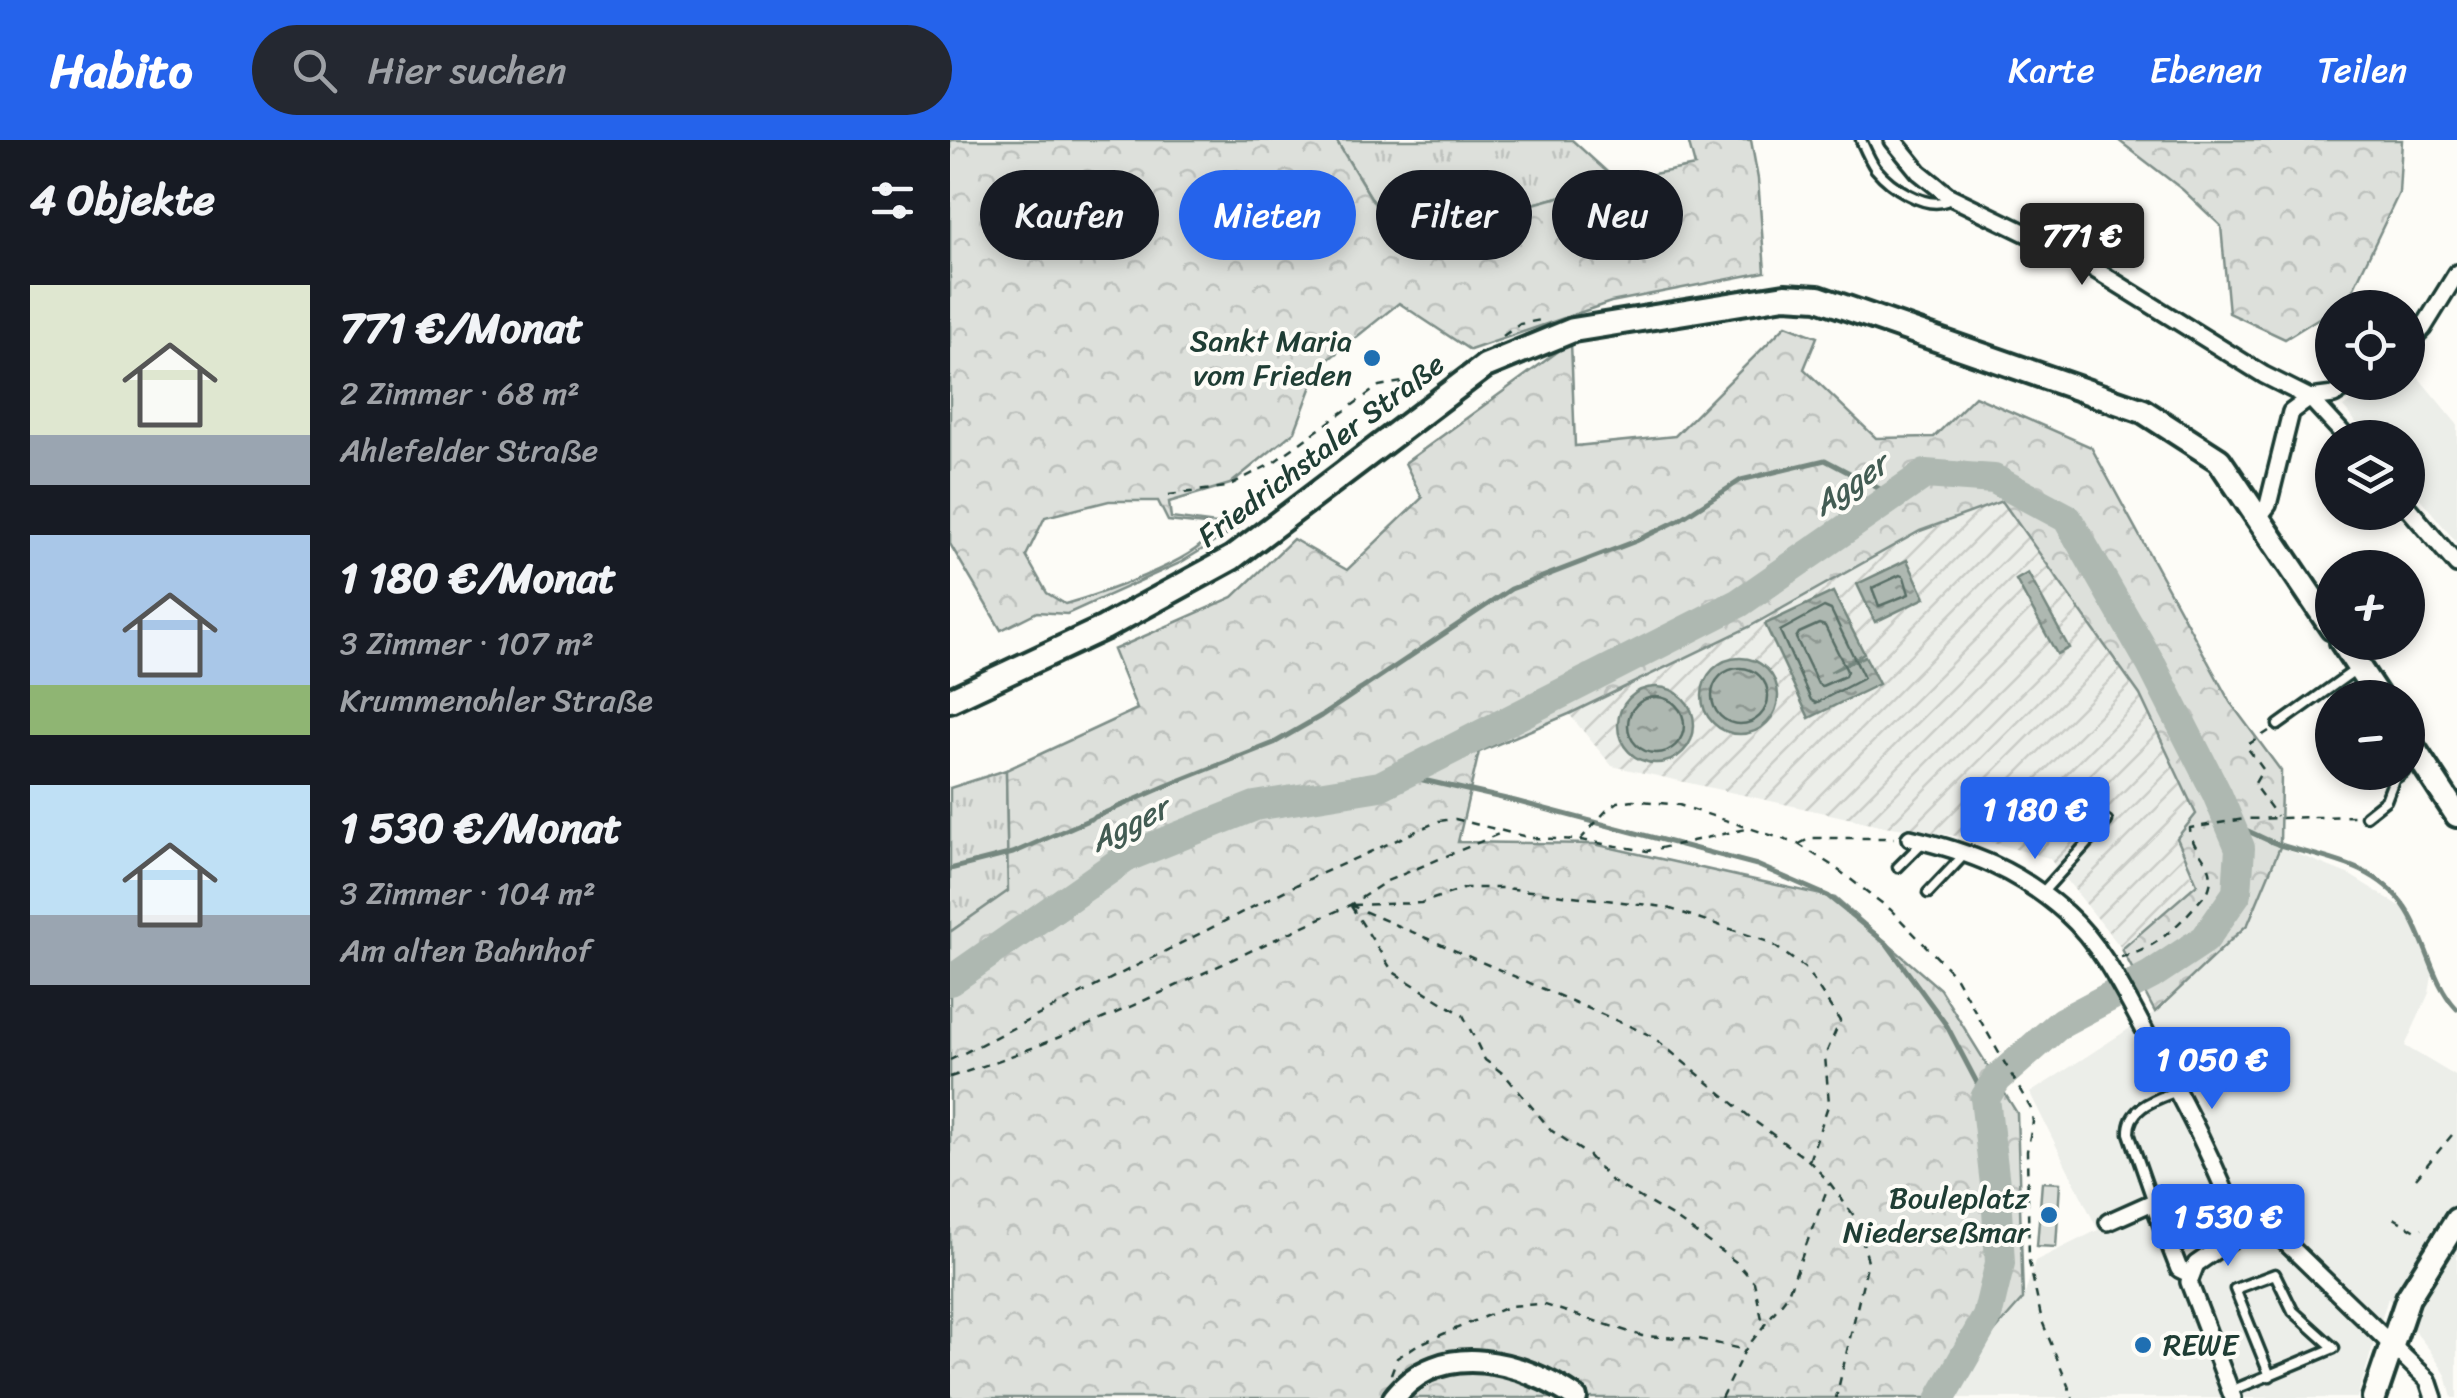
<!DOCTYPE html>
<html lang="de">
<head>
<meta charset="utf-8">
<style>
	body { margin:0; font-family:Sriracha,sans-serif; background:#242831; color:#f1f3f6; height:100vh; display:flex; flex-direction:column; font-size:38px; white-space:nowrap }
	* { box-sizing:border-box; margin:0 }
	p { font-size:32px; color:#9ea1a6 }
	.icon { flex:none; width:55px; height:55px; fill:none; stroke:currentColor; stroke-width:2; stroke-linecap:round; stroke-linejoin:round }
	.map { position:relative; flex:1; overflow:hidden }
	.details { display:flex; flex-direction:column; background:#171b24; width:950px }
	.details>* { flex:none }
	.top-card { position:absolute; left:30px; top:30px; width:950px; height:90px; display:flex; gap:20px }
	.controls { position:absolute; left:1365px; top:150px; display:grid; gap:20px }
	.controls a { display:grid; place-items:center; width:110px; height:110px; border-radius:50%; background:#171b24; box-shadow:0 5px 15px #0003; font-size:50px }
	.price { position:absolute; translate:-50% -85px; padding:0 22px; border-radius:10px; background:#2563eb; color:#fff; font-size:32px; line-height:65px; filter:drop-shadow(0 2px 5px #0008) }
	.price::after { content:''; position:absolute; left:50%; top:60px; width:30px; height:22px; margin-left:-15px; background:inherit; clip-path:polygon(0 0,100% 0,50% 100%) }
	.price.selected { background:#222; color:#fff }
	ul { padding:0; list-style:none }
	li { display:flex; align-items:center; gap:30px; height:250px; padding:0 30px }
	li span { display:grid; place-items:center; flex:none; width:280px; height:200px; border-radius:0px; color:#555 }
	li>.icon { margin-inline-start:auto }
	span .icon { width:120px; height:120px; fill:#fffc; stroke-width:1 }
	li b { font-size:42px }
	h2 { display:flex; justify-content:space-between; align-items:center; height:120px; padding:0 30px; font-size:42px }
	.chip { padding:0 35px; border-radius:45px; background:#171b24; box-shadow:0 5px 15px #0003; font-size:35px; line-height:90px }
	.chip.selected { background:#2563eb; color:#fff }
	header { display:flex; align-items:center; gap:60px; box-sizing:border-box; height:140px; padding:0 50px; background:#2563eb; color:#fff }
	header strong { font-size:48px }
	nav { display:flex; gap:55px; margin-inline-start:auto; font-size:35px }
	.search { width:700px; height:90px; background:#242831; display:flex; align-items:center; gap:25px; box-sizing:border-box; padding:0 35px; border-radius:55px; color:#9ea1a6; font-size:38px }
	main { display:flex; flex:1; min-height:0 }
	.map>svg:first-child { display:block }
</style>
</head>
<body>
<header>
<strong>Habito</strong>
<div class="search"><svg class="icon" aria-label="search" viewBox="0 0 24 24"><circle cx="10" cy="10" r="6"/><path d="M15 15l6 6"/></svg>Hier suchen</div>
<nav><a>Karte</a><a>Ebenen</a><a>Teilen</a></nav>
</header>
<main>
<section class="details">
<h2>4 Objekte<svg class="icon" aria-label="filters" viewBox="0 0 24 24"><path d="M4 7h16M4 17h16"/><circle cx="9" cy="7" r="2"/><circle cx="15" cy="17" r="2"/></svg></h2>
<ul>
<li><span style="background:linear-gradient(#dfe7d0 75%,#9aa5b1 0)"><svg class="icon" aria-label="home" viewBox="0 0 24 24"><path d="M3 11l9-7 9 7M6 9v11h12V9"/></svg></span><div><b>771 €/Monat</b><p>2 Zimmer · 68 m²</p><p>Ahlefelder Straße</p></div></li>
<li><span style="background:linear-gradient(#a9c7e8 75%,#8fb573 0)"><svg class="icon" aria-label="home" viewBox="0 0 24 24"><path d="M3 11l9-7 9 7M6 9v11h12V9"/></svg></span><div><b>1 180 €/Monat</b><p>3 Zimmer · 107 m²</p><p>Krummenohler Straße</p></div></li>
<li><span style="background:linear-gradient(#bfe0f5 65%,#9aa5b1 0)"><svg class="icon" aria-label="home" viewBox="0 0 24 24"><path d="M3 11l9-7 9 7M6 9v11h12V9"/></svg></span><div><b>1 530 €/Monat</b><p>3 Zimmer · 104 m²</p><p>Am alten Bahnhof</p></div></li>
</ul>
</section>
<div class="map">
<svg width="1507" height="1258" viewBox="0 0 1507 1258">
	<defs>
		<pattern id="industrial-furrows" width="10" height="10" patternUnits="userSpaceOnUse" patternTransform="scale(2.5)"><rect width="10" height="10" fill="#eceee9"/><path d="M-1 1l2-2M0 10L10 0M9 11l2-2" fill="none" stroke="#cacdc8"/></pattern>
		<pattern id="grass-tufts" width="24" height="20" patternUnits="userSpaceOnUse" patternTransform="scale(2.5)"><rect width="24" height="20" fill="#dde0db"/><path d="M3 7l-1-3M5 7V3M7 7l1-3M15 17l-1-3M17 17v-4M19 17l1-3" fill="none" stroke="#bdc1bd"/></pattern>
		<pattern id="forest-crowns" width="20" height="18" patternUnits="userSpaceOnUse" patternTransform="scale(2.5)"><rect width="20" height="18" fill="#dde0db"/><path d="M2 6a3 3 0 1 1 6 0M12 15a3 3 0 1 1 6 0" fill="none" stroke="#bdc1bd"/></pattern>
		<pattern id="water-ripples" width="26" height="14" patternUnits="userSpaceOnUse" patternTransform="scale(2.5)"><rect width="26" height="14" fill="#aeb8b1"/><path d="M2 4q2-2 4 0t4 0M15 11q2-2 4 0t4 0" fill="none" stroke="#8d9791"/></pattern>
	</defs>
	<rect width="100%" height="100%" fill="#fdfcf7"/>
	<filter id="ink" filterUnits="userSpaceOnUse"><feTurbulence type="fractalNoise" baseFrequency=".01" numOctaves="2"/><feDisplacementMap in="SourceGraphic" scale="20" xChannelSelector="R" yChannelSelector="G"/><feConvolveMatrix kernelMatrix="1 2 1 2 8 2 1 2 1" color-interpolation-filters="sRGB"/></filter>
	<g filter="url(#ink)">
		<!-- built -->
		<g fill="#eceee9">
			<path d="M 1458,225 L 1507,284 L 1507,403 L 1458,344 L 1458,298 L 1418,297 L 1393,267 L 1427,243 L 1458,242 Z"/>
			<path d="M 1330,707 L 1400,735 L 1455,769 L 1478,810 L 1483,831 L 1479,853 L 1455,906 L 1507,937 L 1507,1258 L 1502,1258 L 1496,1235 L 1479,1209 L 1438,1158 L 1407,1258 L 1002,1258 L 1011,1237 L 1037,1198 L 1073,1160 L 1085,1121 L 1148,1090 L 1080,953 L 1205,872 L 1298,784 Z"/>
		</g>
		<!-- industrial -->
		<path fill="url(#industrial-furrows)" d="M 1052,361 L 1190,555 L 1246,675 L 1227,698 L 1247,744 L 1172,809 L 1099,718 L 1028,699 L 934,686 L 662,626 L 619,574 L 799,487 L 970,391 Z"/>
		<!-- grass -->
		<g fill="url(#grass-tufts)" stroke="#7e8e88" stroke-width="2.5">
			<path d="M 386,0 L 622,0 L 667,41 L 576,66 L 515,107 L 443,94 Z"/>
			<path d="M 56,630 L 58,752 L 0,792 L 0,648 Z"/>
		</g>
		<!-- forest -->
		<g fill="url(#forest-crowns)" stroke="#7e8e88" stroke-width="2.5" fill-rule="evenodd">
			<path d="M 0,0 L 386,0 L 443,94 L 515,107 L 576,66 L 667,41 L 745,26 L 738,0 L 801,0 L 808,39 L 815,132 L 661,162 L 520,210 L 449,163 L 369,227 L 345,291 L 280,344 L 219,362 L 221,378 L 289,387 L 230,423 L 117,474 L 87,472 L 51,490 L 0,404 ZM 159,361 L 208,361 L 218,381 L 255,385 L 260,395 C 244,422 147,455 115,464 L 97,453 L 76,416 L 95,377 Z"/>
			<path d="M 1168,0 L 1452,0 L 1449,53 L 1398,160 L 1335,199 L 1279,173 L 1271,86 L 1233,50 Z"/>
			<path d="M 836,185 L 867,197 L 854,229 L 926,298 L 984,297 L 1025,256 L 1141,307 L 1280,562 L 1331,631 L 1330,707 L 1298,784 L 1205,872 L 1172,809 L 1247,744 L 1227,698 L 1246,674 L 1190,555 L 1052,361 L 970,391 L 799,487 L 619,574 L 529,612 L 508,702 L 644,704 L 885,758 L 990,849 L 1067,973 L 1073,1159 C 1045,1190 1019,1220 1002,1258 L 0,1258 L 0,792 L 58,751 L 56,630 L 187,569 L 163,510 L 283,457 L 343,399 L 397,430 L 472,358 L 455,323 L 621,202 L 625,306 L 725,296 Z"/>
		</g>
		<!-- green -->
		<path fill="#dde0db" stroke="#7e8e88" stroke-width="2.5" d="M 1092,1042 L 1110,1043 L 1106,1107 L 1087,1106 Z"/>
		<!-- water -->
		<g fill="url(#water-ripples)" stroke="#75877f" stroke-width="2.5">
			<path d="M 957,420 L 975,458 L 925,482 L 907,444 Z"/>
			<path d="M 1078,433 L 1119,508 L 1107,514 L 1066,440 Z"/>
			<path d="M 883,452 L 914,513 L 880,532 L 915,516 L 929,544 L 859,578 L 815,484 Z"/>
			<circle cx="790" cy="556" r="38"/>
			<circle cx="706" cy="585" r="38"/>
		</g>
		<g fill="none" stroke-linecap="round" stroke-linejoin="round">
			<!-- shore -->
			<g stroke="#586e66" stroke-width="2.5">
				<path d="M 950,435 L 954,437 L 959,454 L 929,466 L 922,448 Z"/>
				<path d="M 874,467 L 881,470 L 914,538 L 866,563 L 861,560 L 830,491 Z"/>
				<path d="M 869,484 L 875,486 L 897,531 L 895,536 L 872,546 L 868,544 L 846,498 L 849,493 Z"/>
				<circle cx="790" cy="556" r="28"/>
				<circle cx="706" cy="585" r="28"/>
			</g>
			<!-- stream -->
			<g stroke="#75877f" stroke-width="5">
				<path d="M 451,635 L 565,661 L 807,725 L 878,756 L 937,804 L 997,886 L 1035,958"/>
				<path d="M 1278,684 C 1296,688 1310,698 1327,704 C 1373,719 1425,723 1455,767 C 1477,799 1480,840 1507,869"/>
				<path d="M 0,729 L 63,713 L 216,646 L 324,603 L 371,576 L 561,449 L 686,401 L 729,380 L 791,340 L 875,320 L 943,356"/>
			</g>
			<!-- river -->
			<path stroke="#aeb8b1" stroke-width="30" d="M 0,841 L 177,717 L 305,666 L 430,646 L 789,463 L 975,334 L 1044,339 L 1117,378 L 1201,524 L 1267,654 L 1290,708 L 1287,753 L 1255,799 L 1201,835 L 1112,882 L 1047,939 L 1035,958 L 1046,1053 L 1050,1123 L 1037,1177 L 991,1258"/>
			<!-- service casing -->
			<g stroke="#1f3d34" stroke-width="15">
				<g id="service">
					<path d="M 911,0 C 915,9 920,21 926,29 C 940,46 974,69 996,61 L 999,56"/>
					<path d="M 1328,585 L 1405,530"/>
					<path d="M 1416,676 L 1436,660 L 1444,639 L 1454,632"/>
					<path d="M 948,727 L 974,701"/>
					<path d="M 978,753 L 1014,715"/>
					<path d="M 1091,754 L 1157,681"/>
					<path d="M 1222,941 L 1268,920 L 1306,927"/>
					<path d="M 1203,1062 L 1179,993 C 1178,967 1207,959 1227,951"/>
					<path d="M 1281,1251 L 1384,1208 L 1343,1171 L 1325,1134 L 1285,1149 L 1320,1236"/>
				</g>
			</g>
			<!-- minor casing -->
			<g stroke="#1f3d34" stroke-width="22">
				<g id="minor">
					<path d="M 943,0 L 969,32 L 999,56 L 1123,116 L 1314,235 L 1360,258 L 1397,298"/>
					<path d="M 1458,204 L 1473,188 L 1507,133"/>
					<path d="M 1360,258 L 1384,255 L 1404,242"/>
					<path d="M 1458,368 L 1507,425"/>
					<path d="M 1308,378 L 1318,365 L 1341,272 L 1360,258"/>
					<path d="M 960,698 C 1020,712 1068,730 1116,773 C 1151,804 1174,852 1196,893 C 1231,958 1267,1024 1291,1093"/>
					<path d="M 1158,1082 L 1203,1062 L 1229,1129 L 1241,1135"/>
					<path d="M 1291,1093 L 1316,1093 L 1330,1097 L 1478,1240 L 1484,1258"/>
					<path d="M 1283,1258 L 1239,1142 L 1246,1124 L 1291,1093"/>
				</g>
			</g>
			<!-- secondary casing -->
			<g stroke="#1f3d34" stroke-width="28">
				<path id="secondary" d="M 444,1258 C 490,1198 573,1221 626,1258"/>
			</g>
			<!-- primary casing -->
			<g stroke="#1f3d34" stroke-width="30">
				<g id="primary">
					<path d="M 1392,502 L 1429,558"/>
					<path d="M 0,560 L 154,488 L 282,418 L 535,226 L 623,190 L 835,156 L 868,158 L 1193,271 L 1269,320 L 1382,488"/>
					<path d="M 1458,600 L 1507,675"/>
					<path d="M 1424,1258 L 1458,1158 L 1507,1080"/>
				</g>
			</g>
			<!-- path -->
			<g stroke="#1f3d34" stroke-width="2.5" stroke-dasharray="8 8" stroke-linecap="butt">
				<path d="M 553,196 L 570,184 L 596,179"/>
				<path d="M 219,355 L 276,347 L 321,324 L 429,246 L 452,242 L 460,255"/>
				<path d="M 1458,569 L 1465,580"/>
				<path d="M 1319,591 L 1296,606 L 1313,629 L 1304,645 L 1327,676"/>
				<path d="M 630,700 L 656,671 L 668,662 L 683,660 L 729,665 L 848,704 L 883,726 L 941,770 L 1005,836 L 1081,969 L 1083,982 L 1077,1011 L 1079,1121 L 1092,1181 L 1123,1258"/>
				<path d="M 849,704 L 861,698 L 944,698"/>
				<path d="M 400,765 L 702,896 L 807,983 L 859,1021 L 879,1042 L 907,1080 L 918,1121 L 886,1258"/>
				<path d="M 402,765 L 471,763 L 516,748 L 555,748 L 715,767 L 819,802 L 855,828 L 890,881 L 875,916 L 879,963 L 859,1021"/>
				<path d="M 401,766 L 443,832 L 513,875 L 535,920 L 555,935 L 602,991 L 638,1015 L 661,1041 L 722,1076 L 786,1122 L 804,1142 L 814,1188"/>
				<path d="M 1171,817 C 1208,810 1234,779 1258,751 C 1270,723 1241,714 1240,688 L 1294,679 L 1404,676"/>
				<path d="M 0,920 L 346,745 L 489,681 L 505,679 L 581,698 L 630,700 L 697,711 L 801,688"/>
				<path d="M 0,937 C 139,893 268,824 400,765 L 437,741 L 551,693"/>
				<path d="M 1466,1038 L 1507,989"/>
				<path d="M 1444,1078 L 1466,1091 L 1472,1088"/>
				<path d="M 441,1234 L 447,1218 L 467,1205 L 560,1166 L 592,1164 L 692,1196 L 749,1199 L 795,1210"/>
				<path d="M 771,1258 L 795,1210 L 837,1156 L 879,1044"/>
			</g>
			<!-- service -->
			<use href="#service" stroke="#fdfcf7" stroke-width="8"/>
			<!-- minor -->
			<use href="#minor" stroke="#fdfcf7" stroke-width="15"/>
			<!-- secondary -->
			<use href="#secondary" stroke="#fdfcf7" stroke-width="20"/>
			<!-- primary -->
			<use href="#primary" stroke="#fdfcf7" stroke-width="22"/>
		</g>
	</g>
	<!-- markers -->
	<g fill="#1f6fb2" stroke="#fdfcf7" stroke-width="4">
		<circle cx="422" cy="218" r="10"/>
		<circle cx="1099" cy="1075" r="10"/>
		<circle cx="1193" cy="1205" r="10"/>
	</g>
	<g text-anchor="middle" stroke-width="8" stroke-linejoin="round" paint-order="stroke">
		<!-- poi labels -->
		<g font-size="30" fill="#1f3d34" stroke="#fdfcf7" text-anchor="end">
			<text x="402" y="211">Sankt Maria<tspan x="402" dy="34">vom Frieden</tspan></text>
			<text x="1079" y="1068">Bouleplatz<tspan x="1079" dy="34">Niederseßmar</tspan></text>
			<text x="1213" y="1215" text-anchor="start">REWE</text>
		</g>
		<!-- street labels -->
		<g font-size="30" fill="#1f3d34" stroke="#fdfcf7">
			<text transform="translate(371 310) rotate(-37)" y="10">Friedrichstaler Straße</text>
		</g>
		<!-- water labels -->
		<g font-size="32" font-style="italic" fill="#435c53" stroke="#fdfcf7">
			<text transform="translate(900 344) rotate(-35)" y="11">Agger</text>
			<text transform="translate(179 684) rotate(-27)" y="11">Agger</text>
		</g>
	</g>
</svg>
<div class="controls">
<a><svg class="icon" aria-label="locate" viewBox="0 0 24 24"><circle cx="12" cy="12" r="6"/><path d="M12 2v4M12 18v4M2 12h4M18 12h4"/></svg></a>
<a><svg class="icon" aria-label="layers" viewBox="0 0 24 24"><path d="M12 4l9 5-9 5-9-5zM3 14l9 5 9-5"/></svg></a>
<a>+</a>
<a>−</a>
</div>
<b class="price selected" style="left:1132px;top:148px">771 €</b>
<b class="price" style="left:1085px;top:722px">1 180 €</b>
<b class="price" style="left:1262px;top:972px">1 050 €</b>
<b class="price" style="left:1278px;top:1129px">1 530 €</b>
<div class="top-card">
<a class="chip">Kaufen</a>
<a class="chip selected">Mieten</a>
<a class="chip">Filter</a>
<a class="chip">Neu</a>
</div>
</div>
</main>
</body>
</html>
